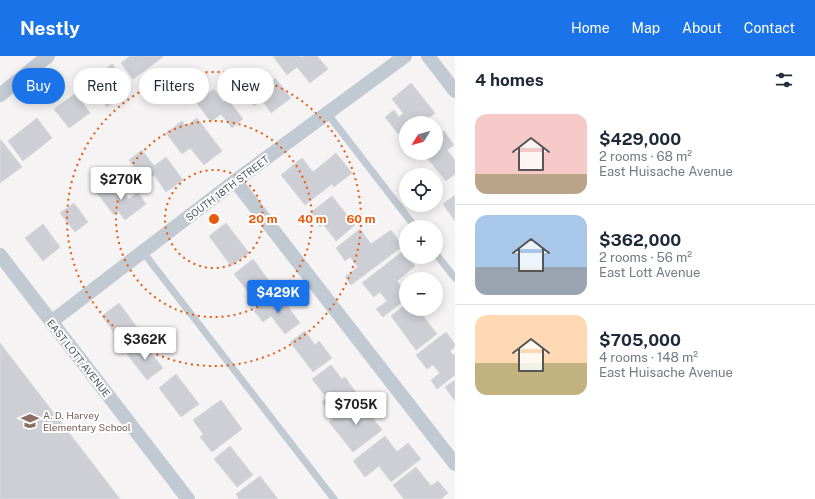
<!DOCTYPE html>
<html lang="en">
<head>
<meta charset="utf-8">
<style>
	body { margin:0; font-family:"Public Sans",sans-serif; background:#f6f6f7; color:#1f2937; height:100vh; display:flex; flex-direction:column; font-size:15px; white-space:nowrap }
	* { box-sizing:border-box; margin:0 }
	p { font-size:13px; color:#747a83 }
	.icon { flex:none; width:22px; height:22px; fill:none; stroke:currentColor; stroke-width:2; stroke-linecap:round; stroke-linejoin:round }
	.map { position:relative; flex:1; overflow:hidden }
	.sheet { display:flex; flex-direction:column; background:#fff; width:360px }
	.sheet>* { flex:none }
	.top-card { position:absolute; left:12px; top:12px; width:380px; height:36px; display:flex; gap:8px }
	.needle { width:26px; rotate:233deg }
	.controls { position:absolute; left:399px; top:60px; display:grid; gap:8px }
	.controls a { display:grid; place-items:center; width:44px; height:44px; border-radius:50%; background:#fff; box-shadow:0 2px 10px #0003; font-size:20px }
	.price { position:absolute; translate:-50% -34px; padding:0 9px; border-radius:4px; background:#fff; color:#222; font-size:13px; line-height:26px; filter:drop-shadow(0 1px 2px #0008) }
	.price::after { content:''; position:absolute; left:50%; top:24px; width:12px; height:9px; margin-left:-6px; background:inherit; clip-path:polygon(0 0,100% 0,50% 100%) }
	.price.selected { background:#1a73e8; color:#fff }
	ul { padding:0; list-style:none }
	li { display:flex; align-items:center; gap:12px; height:100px; padding:0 20px }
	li+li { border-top:1px solid #e0e1e3 }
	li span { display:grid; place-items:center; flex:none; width:112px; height:80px; border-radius:12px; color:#555 }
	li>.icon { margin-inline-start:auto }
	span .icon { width:48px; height:48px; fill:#fffc; stroke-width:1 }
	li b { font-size:17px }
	h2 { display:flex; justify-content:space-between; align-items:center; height:48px; padding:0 20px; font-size:17px }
	.tag { padding:0 14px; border-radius:18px; background:#fff; box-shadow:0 2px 10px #0003; font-size:14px; line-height:36px }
	.tag.selected { background:#1a73e8; color:#fff }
	header { display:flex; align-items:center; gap:24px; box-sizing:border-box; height:56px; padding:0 20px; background:#1a73e8; color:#fff }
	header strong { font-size:19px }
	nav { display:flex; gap:22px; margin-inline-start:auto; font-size:14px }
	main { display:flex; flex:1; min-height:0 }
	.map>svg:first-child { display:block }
</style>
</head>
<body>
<header>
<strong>Nestly</strong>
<nav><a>Home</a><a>Map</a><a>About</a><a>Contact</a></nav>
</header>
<main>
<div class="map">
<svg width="455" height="443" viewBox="0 0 455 443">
	<rect width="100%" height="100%" fill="#f5f3f3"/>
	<!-- building -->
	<g fill="#cdcfd5" stroke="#d7d9de">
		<path d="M 130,0 L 163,0 L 163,1 L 133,23 L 121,7 Z"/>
		<path d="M 273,0 L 300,0 L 301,2 L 304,0 L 317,0 L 328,13 L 310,27 L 297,11 L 287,19 Z"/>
		<path d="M 112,8 L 123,21 L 116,26 L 121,33 L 113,39 L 116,44 L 107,51 L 100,42 L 92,48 L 80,32 Z"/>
		<path d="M 254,13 L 266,29 L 275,22 L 291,42 L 271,57 L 262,44 L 254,50 L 236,27 Z"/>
		<path d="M 411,27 L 435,57 L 422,67 L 406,67 L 406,72 L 398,78 L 385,61 L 394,54 L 399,61 L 403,57 L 392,43 Z"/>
		<path d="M 214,33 L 223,46 L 227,42 L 243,63 L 232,72 L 221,58 L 211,66 L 196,46 Z"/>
		<path d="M 76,37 L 90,57 L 69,72 L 54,53 Z"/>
		<path d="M 37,62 L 52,82 L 23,105 L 8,85 Z"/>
		<path d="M 197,62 L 222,95 L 204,109 L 190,92 L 182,98 L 166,77 L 182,65 L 186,70 Z"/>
		<path d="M 444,75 L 454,89 L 447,94 L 455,104 L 455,118 L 446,125 L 423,97 L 436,97 L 436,81 Z"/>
		<path d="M 1,84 L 22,111 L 0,127 L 0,85 Z"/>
		<path d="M 142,94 L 154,110 L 166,101 L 183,124 L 166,136 L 154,119 L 145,126 L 129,104 Z"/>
		<path d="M 336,97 L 352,117 L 334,131 L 332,128 L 305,149 L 281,119 L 302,102 L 313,116 Z"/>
		<path d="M 114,124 L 129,143 L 138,136 L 146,148 L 125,164 L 118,155 L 114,159 L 97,137 Z"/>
		<path d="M 455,139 L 455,165 L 443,148 Z"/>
		<path d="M 332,140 L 355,169 L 336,185 L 323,168 L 320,171 L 310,157 Z"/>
		<path d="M 74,147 L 88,166 L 75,176 L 60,157 Z"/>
		<path d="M 226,167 L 249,197 L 231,210 L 209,180 Z"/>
		<path d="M 43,168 L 60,191 L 43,205 L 25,182 Z"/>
		<path d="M 360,173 L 371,188 L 391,174 L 403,190 L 351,229 L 345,221 L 358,211 L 350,201 L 345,205 L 336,192 Z"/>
		<path d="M 403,195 L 406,198 L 406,201 L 408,201 L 415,210 L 397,225 L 406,237 L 406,243 L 383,261 L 376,253 L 387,245 L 380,236 L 374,241 L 362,227 Z"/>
		<path d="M 253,203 L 275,233 L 257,247 L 234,218 Z"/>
		<path d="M 278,237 L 300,267 L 285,278 L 271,260 L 263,266 L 254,255 Z"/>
		<path d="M 119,247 L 140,275 L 122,288 L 102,260 Z"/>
		<path d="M 406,248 L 406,253 L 418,253 L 437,278 L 416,294 L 391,260 Z"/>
		<path d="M 305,275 L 315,289 L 319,285 L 332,302 L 313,316 L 290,286 Z"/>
		<path d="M 446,276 L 455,288 L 455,291 L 450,295 L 453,299 L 455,298 L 455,319 L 437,333 L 431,324 L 440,317 L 433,309 L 427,313 L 416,299 Z"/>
		<path d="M 142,286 L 163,312 L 147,324 L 127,298 Z"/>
		<path d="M 0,287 L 120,443 L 0,443 Z"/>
		<path d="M 331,309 L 342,323 L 345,321 L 357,338 L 331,358 L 322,346 L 327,342 L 312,323 Z"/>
		<path d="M 176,318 L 199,348 L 181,361 L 159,332 Z"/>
		<path d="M 455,324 L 455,345 L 445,331 Z"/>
		<path d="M 358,343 L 382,374 L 353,396 L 329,366 Z"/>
		<path d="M 221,344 L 242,373 L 212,396 L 200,381 L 203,378 L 193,364 Z"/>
		<path d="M 385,380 L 397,396 L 408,387 L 421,403 L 391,426 L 379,410 L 365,421 L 353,405 Z"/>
		<path d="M 230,390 L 253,419 L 237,431 L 214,403 Z"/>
		<path d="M 416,411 L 431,430 L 438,425 L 448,437 L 441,443 L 404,443 L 393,429 Z"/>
		<path d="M 260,420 L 278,443 L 239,443 L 236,438 Z"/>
	</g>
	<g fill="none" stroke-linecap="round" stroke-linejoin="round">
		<!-- lane -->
		<g stroke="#c1cad2" stroke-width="7">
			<path d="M 327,57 L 415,171"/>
			<path d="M 143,196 L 334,443"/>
			<path d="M 436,198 L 455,222"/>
		</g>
		<!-- street -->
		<g stroke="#c1cad2" stroke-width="14">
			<path d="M 428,0 L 455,35"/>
			<path d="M 0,39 L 48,0"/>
			<path d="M 235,125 L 455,408"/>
			<path d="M 0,199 L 188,443"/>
			<path d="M 51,266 L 235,125 L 405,0"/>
		</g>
	</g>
	<!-- distance rings -->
	<g fill="none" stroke="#e8590c" stroke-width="2" stroke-dasharray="2 4">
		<circle cx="214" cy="163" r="49"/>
		<circle cx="214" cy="163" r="98"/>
		<circle cx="214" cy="163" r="147"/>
	</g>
	<!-- icons -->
	<defs>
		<g id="school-bare" transform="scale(1.38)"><path d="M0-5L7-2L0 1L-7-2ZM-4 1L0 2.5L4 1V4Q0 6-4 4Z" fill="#8d6e63" stroke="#fff" stroke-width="2.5" paint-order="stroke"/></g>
	</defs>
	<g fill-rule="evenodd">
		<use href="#school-bare" x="30" y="365"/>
	</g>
	<g text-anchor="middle" stroke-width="4" stroke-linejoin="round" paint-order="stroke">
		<!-- street labels -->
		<g font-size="10" fill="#4a5661" stroke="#fff">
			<text transform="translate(227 132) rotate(-37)" y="4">SOUTH 18TH STREET</text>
			<text transform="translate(79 302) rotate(52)" y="4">EAST LOTT AVENUE</text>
		</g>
		<!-- education labels -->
		<g font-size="10" fill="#785e54" stroke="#fff" text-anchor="start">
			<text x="43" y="363">A. D. Harvey<tspan x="43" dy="12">Elementary School</tspan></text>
		</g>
	</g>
	<circle cx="214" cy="163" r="6" fill="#e8590c" stroke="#fff" stroke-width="2"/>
	<g font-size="12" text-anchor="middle" font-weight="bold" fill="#e8590c" stroke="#fff" stroke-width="4" stroke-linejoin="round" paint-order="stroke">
		<text x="263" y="167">20 m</text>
		<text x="312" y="167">40 m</text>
		<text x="361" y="167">60 m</text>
	</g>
</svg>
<div class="controls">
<a><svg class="needle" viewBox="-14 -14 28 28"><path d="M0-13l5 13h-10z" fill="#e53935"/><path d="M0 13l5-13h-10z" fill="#747a83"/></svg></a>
<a><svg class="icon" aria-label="locate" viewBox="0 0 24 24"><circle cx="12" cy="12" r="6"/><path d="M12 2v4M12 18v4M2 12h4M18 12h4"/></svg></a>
<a>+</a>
<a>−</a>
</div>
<b class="price" style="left:121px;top:145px">$270K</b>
<b class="price selected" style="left:278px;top:258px">$429K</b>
<b class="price" style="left:145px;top:305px">$362K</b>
<b class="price" style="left:356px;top:370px">$705K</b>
<div class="top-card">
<a class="tag selected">Buy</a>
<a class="tag">Rent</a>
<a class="tag">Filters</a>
<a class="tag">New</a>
</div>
</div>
<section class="sheet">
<h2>4 homes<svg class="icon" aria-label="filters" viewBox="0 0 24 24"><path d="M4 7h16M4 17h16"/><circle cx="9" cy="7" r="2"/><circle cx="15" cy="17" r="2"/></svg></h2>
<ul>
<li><span style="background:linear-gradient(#f6c9c9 75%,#b9a48a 0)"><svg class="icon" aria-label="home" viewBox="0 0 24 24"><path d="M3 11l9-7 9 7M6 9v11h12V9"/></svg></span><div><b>$429,000</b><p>2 rooms · 68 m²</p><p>East Huisache Avenue</p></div></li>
<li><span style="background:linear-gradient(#a9c7e8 65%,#9aa5b1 0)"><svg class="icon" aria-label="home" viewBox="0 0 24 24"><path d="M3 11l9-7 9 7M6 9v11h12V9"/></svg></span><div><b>$362,000</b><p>2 rooms · 56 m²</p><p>East Lott Avenue</p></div></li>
<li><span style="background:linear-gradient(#ffd9b3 60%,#c2b280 0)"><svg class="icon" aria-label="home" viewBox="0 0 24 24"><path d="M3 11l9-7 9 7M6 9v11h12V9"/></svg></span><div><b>$705,000</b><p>4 rooms · 148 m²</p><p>East Huisache Avenue</p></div></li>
</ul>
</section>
</main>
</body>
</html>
